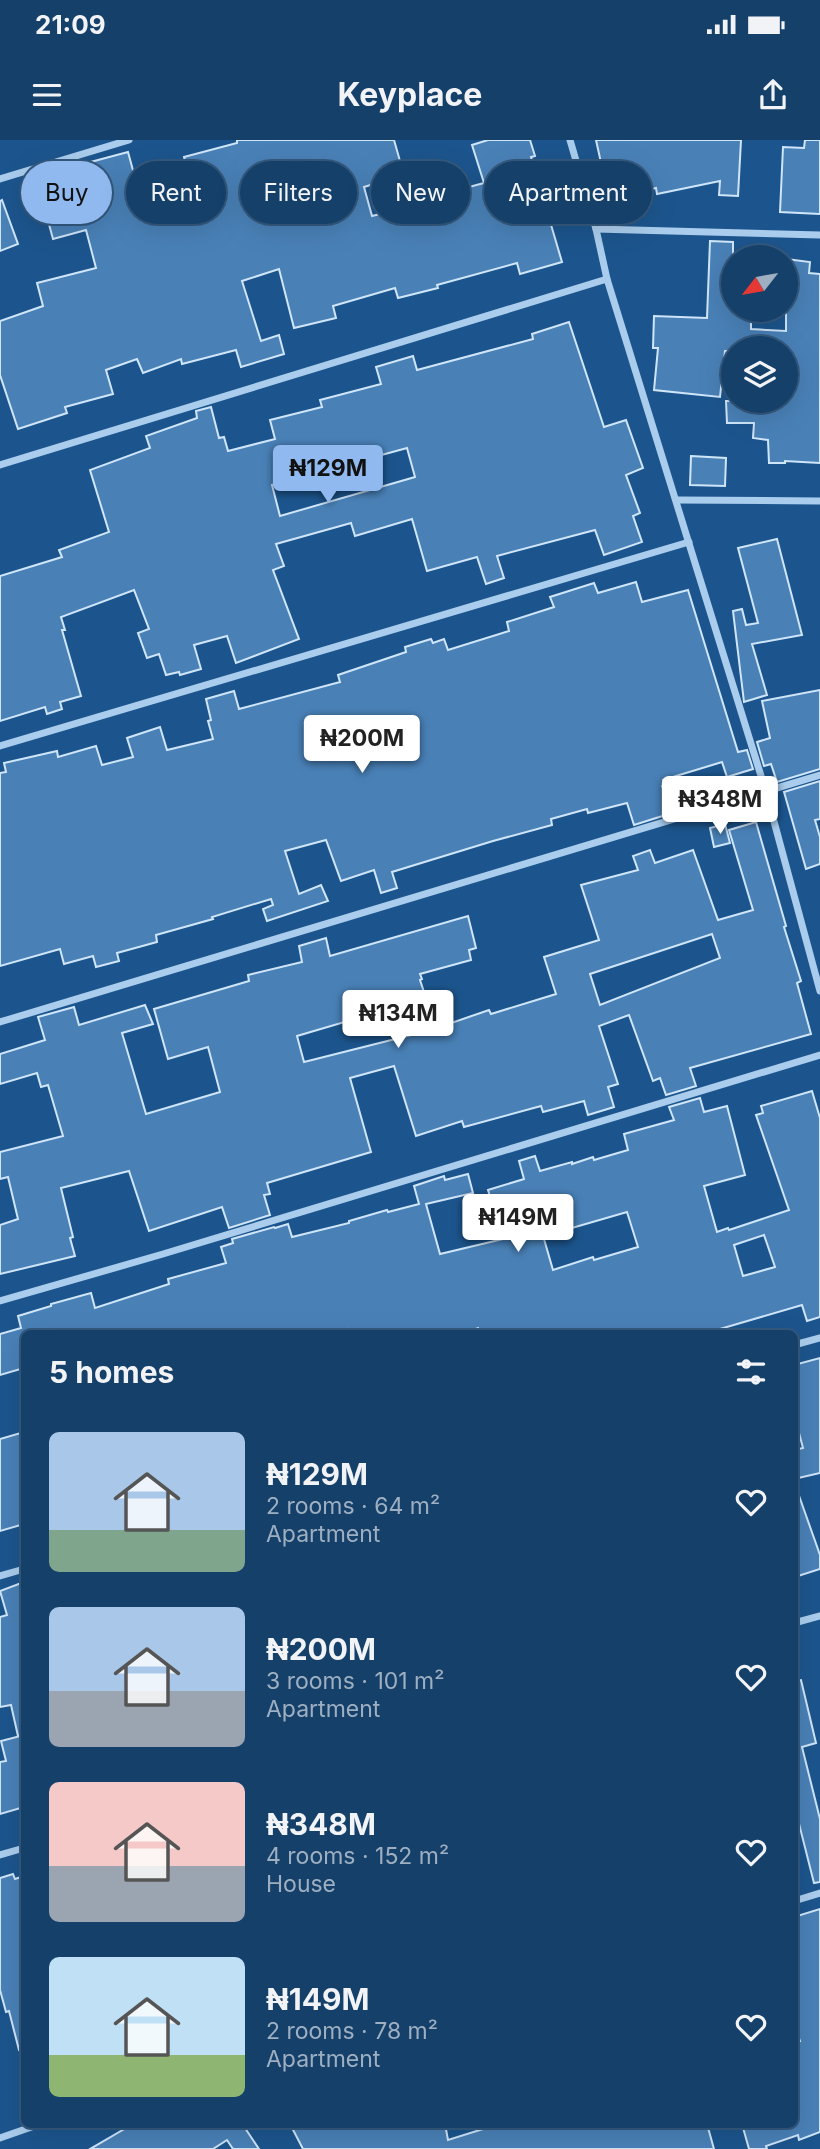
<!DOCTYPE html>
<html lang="en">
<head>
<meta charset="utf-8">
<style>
	body { margin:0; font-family:Inter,sans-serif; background:#1e4770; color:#f1f3f6; height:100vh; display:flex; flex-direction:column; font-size:26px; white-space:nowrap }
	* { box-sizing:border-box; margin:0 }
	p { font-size:23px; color:#9dafc1 }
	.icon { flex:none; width:38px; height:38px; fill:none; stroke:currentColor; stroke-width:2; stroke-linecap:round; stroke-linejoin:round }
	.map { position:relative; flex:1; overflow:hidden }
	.side { position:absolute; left:21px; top:1190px; width:777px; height:798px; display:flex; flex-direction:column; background:#15406a; border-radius:10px; box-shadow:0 7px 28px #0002,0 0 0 2px #34597e }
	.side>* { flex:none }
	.hud { position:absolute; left:21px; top:21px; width:779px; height:63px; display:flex; gap:14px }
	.needle { width:46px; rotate:239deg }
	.buttons { position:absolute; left:721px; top:105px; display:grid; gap:14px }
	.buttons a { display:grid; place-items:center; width:77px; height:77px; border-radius:50%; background:#15406a; box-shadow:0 7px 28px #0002,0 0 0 2px #34597e; font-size:35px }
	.price { position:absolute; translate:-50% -60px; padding:0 16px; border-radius:7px; background:#fff; color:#222; font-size:23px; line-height:46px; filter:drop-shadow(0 2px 4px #0008) }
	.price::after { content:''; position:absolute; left:50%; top:42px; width:21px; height:16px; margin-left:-10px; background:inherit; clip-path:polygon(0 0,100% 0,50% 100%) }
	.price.selected { background:#90b9f0; color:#111 }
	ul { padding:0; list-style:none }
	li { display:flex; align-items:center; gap:21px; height:175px; padding:0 28px }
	li span { display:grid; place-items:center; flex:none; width:196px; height:140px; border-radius:10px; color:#555 }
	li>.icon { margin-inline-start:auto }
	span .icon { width:84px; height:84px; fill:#fffc; stroke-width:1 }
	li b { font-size:30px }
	h2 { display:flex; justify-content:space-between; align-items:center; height:84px; padding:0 28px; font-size:30px }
	.chip { padding:0 24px; border-radius:32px; background:#15406a; box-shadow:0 7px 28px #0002,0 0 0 2px #34597e; font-size:24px; line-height:63px }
	.chip.selected { background:#90b9f0; color:#111 }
	.status { display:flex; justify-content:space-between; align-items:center; height:49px; padding:0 35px; background:#15406a; direction:ltr }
	.status svg { height:19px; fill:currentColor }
	header { display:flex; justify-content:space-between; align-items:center; height:91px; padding:0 28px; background:#15406a; font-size:32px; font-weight:700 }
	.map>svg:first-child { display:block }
</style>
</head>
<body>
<div class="status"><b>21:09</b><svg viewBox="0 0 49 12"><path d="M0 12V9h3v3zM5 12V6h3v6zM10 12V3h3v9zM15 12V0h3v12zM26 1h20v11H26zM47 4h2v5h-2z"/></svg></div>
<header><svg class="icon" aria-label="menu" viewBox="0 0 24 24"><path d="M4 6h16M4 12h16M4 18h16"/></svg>Keyplace<svg class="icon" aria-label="share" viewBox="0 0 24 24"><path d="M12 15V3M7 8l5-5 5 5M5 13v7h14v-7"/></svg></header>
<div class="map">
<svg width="820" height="2009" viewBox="0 0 820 2009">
	<rect width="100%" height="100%" fill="#1c558d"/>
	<!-- building -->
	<g fill="#4981b7" stroke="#cfe5f9" stroke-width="2" fill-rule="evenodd">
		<path d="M 237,0 L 394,0 L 404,35 L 364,47 L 372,76 L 436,60 L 435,56 L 484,43 L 472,5 L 488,0 L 530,0 L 535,16 L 531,17 L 562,122 L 520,134 L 517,123 L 437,145 L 438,148 L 398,158 L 395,148 L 333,166 L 336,178 L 294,188 L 279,129 L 242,141 L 261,201 L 279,195 L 284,214 L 241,227 L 236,210 L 182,224 L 181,219 L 143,233 L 137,219 L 106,230 L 113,254 L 65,267 L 67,273 L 18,289 L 0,235 L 0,181 L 43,166 L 37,143 L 96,128 L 86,90 L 53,99 L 41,55 L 88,43 L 83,24 L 128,12 L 134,34 L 185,21 L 184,17 L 237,3 Z"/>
		<path d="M 596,0 L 741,0 L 738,56 L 719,55 L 720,41 L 657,54 L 656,48 L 609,59 Z"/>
		<path d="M 805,0 L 820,0 L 820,74 L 780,72 L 783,7 L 804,8 Z"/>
		<path d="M 2,60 L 18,104 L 0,111 L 0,61 Z"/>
		<path d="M 710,101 L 733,102 L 733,170 L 751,170 L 751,189 L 786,191 L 786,119 L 810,122 L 809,133 L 820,134 L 820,323 L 785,321 L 785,323 L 769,323 L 768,300 L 753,298 L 754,283 L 727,283 L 726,261 L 786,261 L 786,208 L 733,208 L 733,211 L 725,211 L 720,257 L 654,250 L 658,208 L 653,208 L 654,176 L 707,178 Z"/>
		<path d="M 569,182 L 604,287 L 626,280 L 643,328 L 626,335 L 640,373 L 633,376 L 642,402 L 604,415 L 595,390 L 497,416 L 504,438 L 486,444 L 477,417 L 427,431 L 412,379 L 355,396 L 351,383 L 276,404 L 284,426 L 273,430 L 299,499 L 236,523 L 227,496 L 194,505 L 201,529 L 180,535 L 179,532 L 166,535 L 159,514 L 147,518 L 138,493 L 149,489 L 134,450 L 61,477 L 65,490 L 62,490 L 81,556 L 60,562 L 62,569 L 47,574 L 45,567 L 0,581 L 0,436 L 62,417 L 59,410 L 109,392 L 90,330 L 150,308 L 146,296 L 197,278 L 196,271 L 211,267 L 219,298 L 224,297 L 228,311 L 275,299 L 270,280 L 322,267 L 320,260 L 381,244 L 376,227 L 413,216 L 417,230 L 533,199 L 532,194 ZM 407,308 L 415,337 L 280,376 L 272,345 Z"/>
		<path d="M 691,316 L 726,318 L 725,346 L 690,345 Z"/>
		<path d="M 777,399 L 802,495 L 752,504 L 767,555 L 744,562 L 733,471 L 742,469 L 746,485 L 758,483 L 738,408 Z"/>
		<path d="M 636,442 L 642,462 L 688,450 L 738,612 L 747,610 L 753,629 L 727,637 L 722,622 L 663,640 L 664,645 L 662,646 L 672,673 L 634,685 L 627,663 L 588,673 L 587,669 L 551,679 L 552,685 L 493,701 L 392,732 L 397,748 L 381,753 L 374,730 L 341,741 L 326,700 L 285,711 L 299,754 L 321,745 L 328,761 L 267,781 L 263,769 L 273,765 L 271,759 L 212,777 L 213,779 L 156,795 L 157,802 L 117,813 L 119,821 L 96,827 L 93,816 L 64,824 L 60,809 L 0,826 L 0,633 L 6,632 L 4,623 L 57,611 L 58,617 L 96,606 L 102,625 L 133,617 L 127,598 L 160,587 L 167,610 L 213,599 L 208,581 L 211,580 L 206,559 L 234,551 L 239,569 L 340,542 L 338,535 L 406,512 L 405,507 L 431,499 L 433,503 L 444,499 L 448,510 L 509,491 L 507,482 L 554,467 L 550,457 L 594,443 L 598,453 Z"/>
		<path d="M 820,550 L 820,629 L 777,642 L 771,624 L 764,626 L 757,602 L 770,598 L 762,561 Z"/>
		<path d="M 820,641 L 820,679 L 815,680 L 820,697 L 820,724 L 806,729 L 784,652 Z"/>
		<path d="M 756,682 L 786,786 L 784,787 L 801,841 L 797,843 L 811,894 L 690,928 L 696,946 L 666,955 L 660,938 L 653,941 L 629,875 L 599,886 L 618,944 L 608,947 L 614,967 L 588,975 L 584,961 L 543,972 L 541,966 L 464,987 L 462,981 L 416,996 L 394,926 L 350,938 L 371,1012 L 267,1043 L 270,1054 L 264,1055 L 270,1075 L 229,1088 L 222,1067 L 149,1091 L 129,1031 L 61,1048 L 73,1097 L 70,1098 L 75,1116 L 0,1134 L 0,1085 L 18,1079 L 8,1037 L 0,1039 L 0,1012 L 63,996 L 48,945 L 41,947 L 37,933 L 0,944 L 0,914 L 45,900 L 38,877 L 74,867 L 79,885 L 145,865 L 153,884 L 122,893 L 146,974 L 220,952 L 208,907 L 168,919 L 154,869 L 249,841 L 248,835 L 302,822 L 299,806 L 326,798 L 330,816 L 468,776 L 476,808 L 469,810 L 471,820 L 420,834 L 422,839 L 420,840 L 426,858 L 297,896 L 304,922 L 431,890 L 489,870 L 491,874 L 556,854 L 544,817 L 599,800 L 581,745 L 638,730 L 633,716 L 650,710 L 655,723 L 693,710 L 718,780 L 753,770 L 729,690 ZM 712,794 L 720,818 L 600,865 L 590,834 Z"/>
		<path d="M 725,684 L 730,703 L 714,707 L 710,688 Z"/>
		<path d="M 812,951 L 820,978 L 820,1177 L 807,1181 L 802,1165 L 703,1194 L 479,1194 L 478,1188 L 462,1194 L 349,1194 L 348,1189 L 334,1194 L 24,1194 L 24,1228 L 0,1235 L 0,1194 L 21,1188 L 18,1176 L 51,1166 L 51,1164 L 91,1153 L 95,1168 L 169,1144 L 168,1139 L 226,1123 L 221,1107 L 233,1103 L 232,1099 L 274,1087 L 275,1088 L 288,1084 L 292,1097 L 349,1083 L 349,1081 L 387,1070 L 388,1072 L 419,1064 L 414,1046 L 444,1036 L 445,1040 L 468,1034 L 473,1053 L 426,1064 L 440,1114 L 503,1099 L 488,1050 L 524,1039 L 519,1021 L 535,1016 L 540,1031 L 572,1022 L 572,1024 L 593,1017 L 594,1020 L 628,1010 L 624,994 L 674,980 L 669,967 L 700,958 L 704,972 L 727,966 L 745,1035 L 704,1046 L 717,1092 L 728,1088 L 729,1090 L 789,1070 L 756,975 L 763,973 L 761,966 ZM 627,1072 L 638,1107 L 594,1120 L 593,1117 L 553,1130 L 544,1099 L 558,1095 L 558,1092 ZM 764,1095 L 775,1127 L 743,1136 L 734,1105 Z"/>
		<path d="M 820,1218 L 820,1333 L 794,1339 L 794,1310 L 803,1308 L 794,1274 L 794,1225 Z"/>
		<path d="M 24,1292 L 24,1384 L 0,1391 L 0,1299 Z"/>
		<path d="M 794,1350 L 797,1350 L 820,1415 L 820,1429 L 798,1436 L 794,1427 Z"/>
		<path d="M 24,1442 L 24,1595 L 18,1596 L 11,1565 L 0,1567 L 0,1477 L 7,1475 L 0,1451 Z"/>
		<path d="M 801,1540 L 816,1603 L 802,1607 L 820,1679 L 820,1742 L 814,1743 L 794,1664 L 794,1541 Z"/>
		<path d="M 24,1595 L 24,1667 L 0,1674 L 0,1622 L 6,1621 L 1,1601 Z"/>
		<path d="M 13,1734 L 15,1739 L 24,1736 L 24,1909 L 19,1910 L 9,1871 L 6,1872 L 0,1850 L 0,1738 Z"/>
		<path d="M 820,1769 L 820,1992 L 799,2000 L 798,1995 L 766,2006 L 767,2009 L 749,2009 L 742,1984 L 794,1984 L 794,1903 L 800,1901 L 794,1884 L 794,1777 Z"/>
		<path d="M 133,1984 L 250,1984 L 245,1988 L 259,2009 L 233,2009 L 227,2000 L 213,2009 L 90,2009 Z"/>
		<path d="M 290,1984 L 445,1984 L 448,2000 L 499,1984 L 707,1984 L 714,2009 L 303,2009 Z"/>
	</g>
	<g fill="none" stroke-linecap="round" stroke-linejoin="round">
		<!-- street -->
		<g stroke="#aacded" stroke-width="7">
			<path d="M 570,0 L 596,89 L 607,139 L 766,652 L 820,851"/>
			<path d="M 0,39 L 129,0"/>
			<path d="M 596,89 L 820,95"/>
			<path d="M 0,325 L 607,139"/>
			<path d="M 677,360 L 820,361"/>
			<path d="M 0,606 L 689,402"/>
			<path d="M 0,882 L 820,635"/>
			<path d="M 0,1161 L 163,1114 L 820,915"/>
			<path d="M 794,1205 L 820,1198"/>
			<path d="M 0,1436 L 24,1429"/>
			<path d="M 794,1483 L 820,1476"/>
			<path d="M 0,1715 L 24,1708"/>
			<path d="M 794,1761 L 820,1753"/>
			<path d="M 0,1998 L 40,1984"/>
		</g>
	</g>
</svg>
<div class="buttons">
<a><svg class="needle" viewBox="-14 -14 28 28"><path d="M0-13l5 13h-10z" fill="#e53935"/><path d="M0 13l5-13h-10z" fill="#9dafc1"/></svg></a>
<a><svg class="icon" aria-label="layers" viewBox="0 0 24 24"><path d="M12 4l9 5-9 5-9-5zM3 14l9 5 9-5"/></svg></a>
</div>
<b class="price selected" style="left:328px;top:365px">₦129M</b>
<b class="price" style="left:362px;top:635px">₦200M</b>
<b class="price" style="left:720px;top:696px">₦348M</b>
<b class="price" style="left:398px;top:910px">₦134M</b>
<b class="price" style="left:518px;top:1114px">₦149M</b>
<div class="hud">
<a class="chip selected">Buy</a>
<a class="chip">Rent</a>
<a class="chip">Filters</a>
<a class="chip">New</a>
<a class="chip">Apartment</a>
</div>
<section class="side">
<h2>5 homes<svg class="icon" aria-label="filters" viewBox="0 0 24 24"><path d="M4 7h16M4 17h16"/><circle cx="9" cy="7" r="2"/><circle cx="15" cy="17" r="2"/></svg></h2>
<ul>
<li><span style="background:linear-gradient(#a9c7e8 70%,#7fa58c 0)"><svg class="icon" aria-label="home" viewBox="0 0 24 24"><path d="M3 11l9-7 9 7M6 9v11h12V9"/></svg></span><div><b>₦129M</b><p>2 rooms · 64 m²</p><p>Apartment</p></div><svg class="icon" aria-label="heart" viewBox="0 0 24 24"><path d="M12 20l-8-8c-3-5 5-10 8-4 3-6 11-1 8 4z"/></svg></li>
<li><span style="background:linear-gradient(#a9c7e8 60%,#9aa5b1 0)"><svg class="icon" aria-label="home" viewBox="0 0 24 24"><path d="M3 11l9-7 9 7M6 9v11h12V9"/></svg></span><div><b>₦200M</b><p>3 rooms · 101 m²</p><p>Apartment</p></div><svg class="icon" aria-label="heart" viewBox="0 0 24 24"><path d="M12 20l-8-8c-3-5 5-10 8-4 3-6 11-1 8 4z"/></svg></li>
<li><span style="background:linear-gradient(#f6c9c9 60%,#9aa5b1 0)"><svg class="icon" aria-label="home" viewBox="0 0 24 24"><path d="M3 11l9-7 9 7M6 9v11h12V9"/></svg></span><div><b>₦348M</b><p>4 rooms · 152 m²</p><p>House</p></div><svg class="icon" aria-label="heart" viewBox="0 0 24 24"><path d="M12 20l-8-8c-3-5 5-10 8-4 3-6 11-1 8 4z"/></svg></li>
<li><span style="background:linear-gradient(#bfe0f5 70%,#8fb573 0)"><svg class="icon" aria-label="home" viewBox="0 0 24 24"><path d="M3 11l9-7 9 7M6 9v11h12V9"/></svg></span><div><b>₦149M</b><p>2 rooms · 78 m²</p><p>Apartment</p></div><svg class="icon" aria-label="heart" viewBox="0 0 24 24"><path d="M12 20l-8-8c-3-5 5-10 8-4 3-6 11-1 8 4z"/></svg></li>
</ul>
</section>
</div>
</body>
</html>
